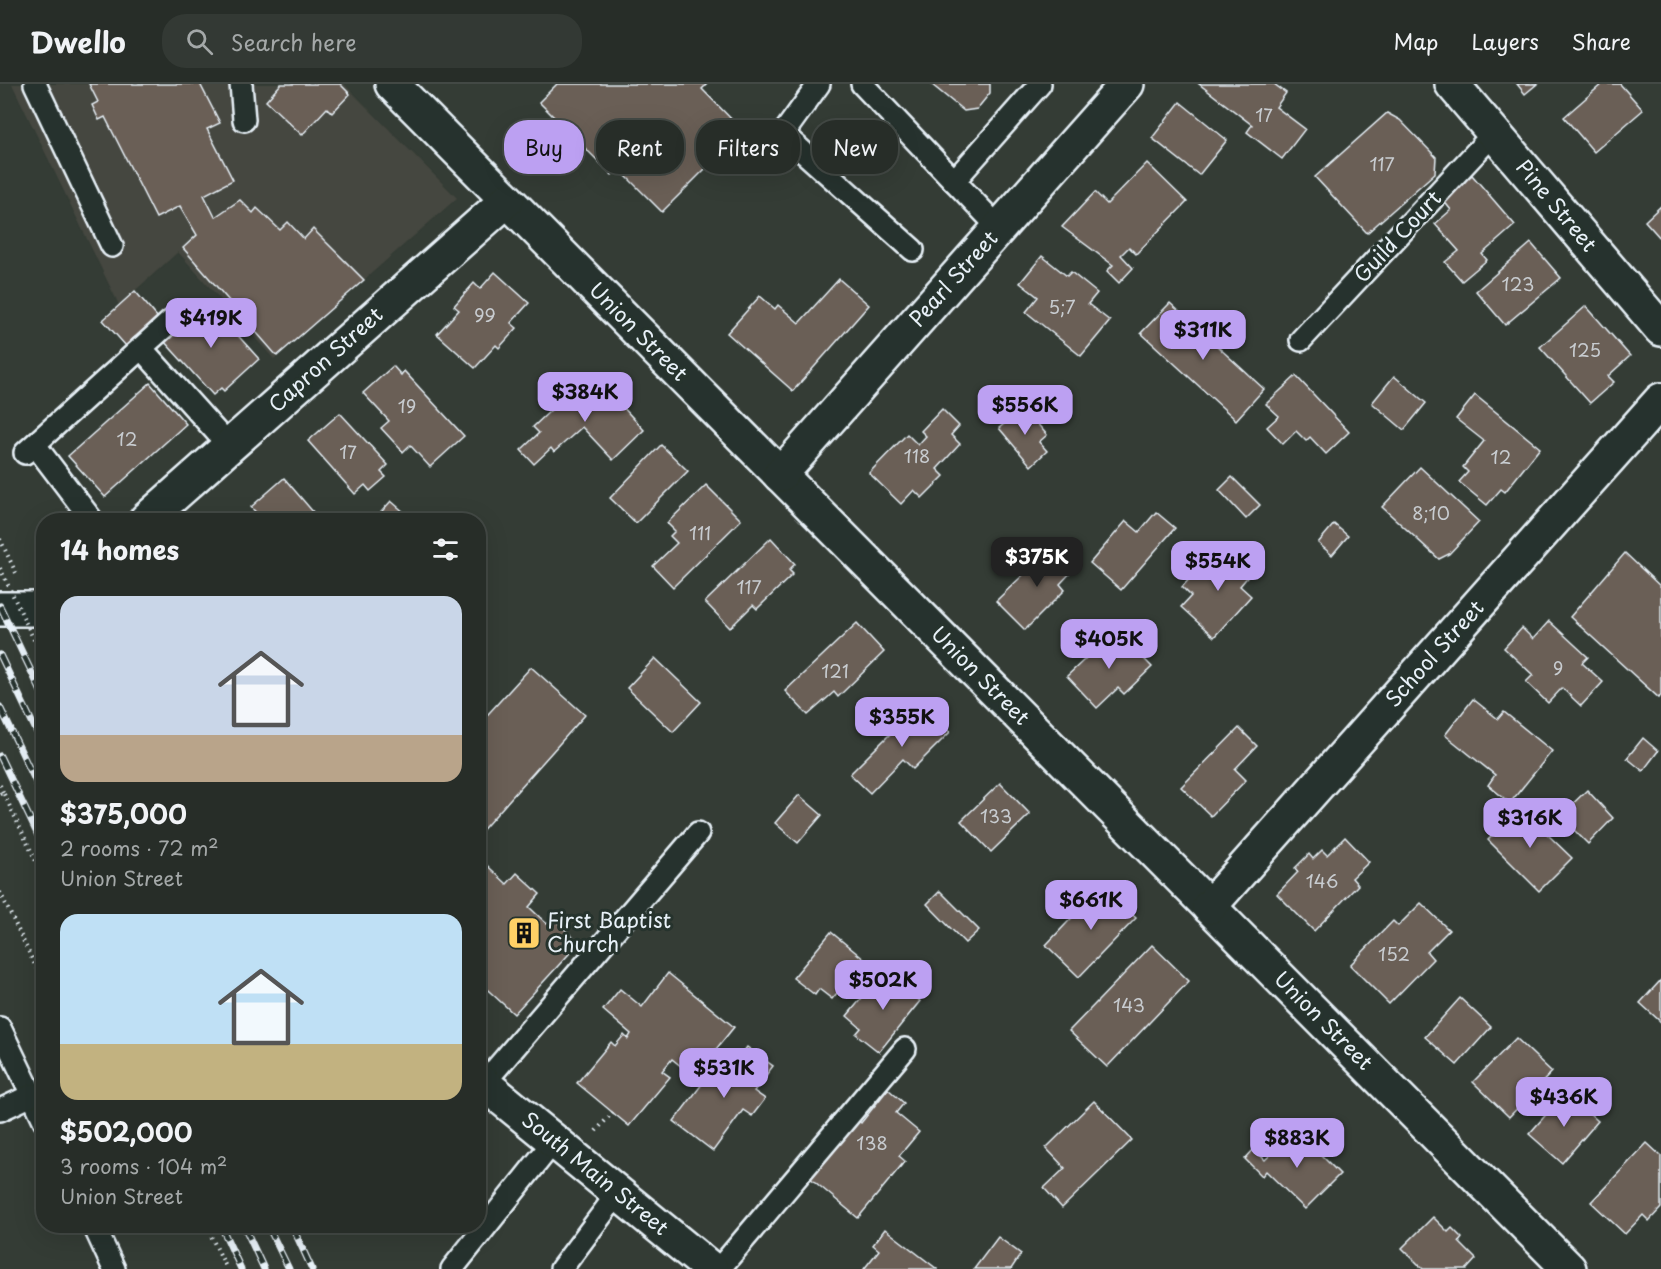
<!DOCTYPE html>
<html lang="en">
<head>
<meta charset="utf-8">
<style>
	body { margin:0; font-family:"Playpen Sans",sans-serif; background:#333934; color:#f1f3f6; height:100vh; display:flex; flex-direction:column; font-size:22px; white-space:nowrap }
	* { box-sizing:border-box; margin:0 }
	p { font-size:20px; color:#a4a8a8 }
	.icon { flex:none; width:33px; height:33px; fill:none; stroke:currentColor; stroke-width:2; stroke-linecap:round; stroke-linejoin:round }
	.map { position:relative; flex:1; overflow:hidden }
	.details { position:absolute; left:36px; top:429px; width:450px; height:720px; display:flex; flex-direction:column; background:#272d28; border-radius:24px; box-shadow:0 6px 24px #0002,0 0 0 2px #434945 }
	.details>* { flex:none }
	.banner { position:absolute; left:504px; top:36px; width:570px; height:54px; display:flex; gap:12px }
	.price { position:absolute; translate:-50% -51px; padding:0 14px; border-radius:12px; background:#bca0f2; color:#111; font-size:20px; line-height:39px; filter:drop-shadow(0 2px 3px #0008) }
	.price::after { content:''; position:absolute; left:50%; top:36px; width:18px; height:14px; margin-left:-9px; background:inherit; clip-path:polygon(0 0,100% 0,50% 100%) }
	.price.selected { background:#222; color:#fff }
	ul { padding:0; list-style:none }
	li { display:grid; align-content:center; gap:12px; height:318px; padding:0 24px }
	li span { display:grid; place-items:center; height:186px; border-radius:18px; color:#555 }
	li>.icon { margin-inline-start:auto }
	span .icon { width:108px; height:108px; fill:#fffc; stroke-width:1 }
	li b { font-size:26px }
	h2 { display:flex; justify-content:space-between; align-items:center; height:72px; padding:0 24px; font-size:26px }
	.pill { padding:0 21px; border-radius:24px; background:#272d28; box-shadow:0 6px 24px #0002,0 0 0 2px #434945; font-size:21px; line-height:54px }
	.pill.selected { background:#bca0f2; color:#111 }
	header { display:flex; align-items:center; gap:36px; box-sizing:border-box; height:84px; padding:0 30px; background:#272d28; border-bottom:2px solid #434945 }
	header strong { font-size:28px }
	nav { display:flex; gap:33px; margin-inline-start:auto; font-size:21px }
	.search { width:420px; height:54px; background:#333934; display:flex; align-items:center; gap:15px; box-sizing:border-box; padding:0 21px; border-radius:24px; color:#a4a8a8; font-size:22px }
	.map>svg:first-child { display:block }
</style>
</head>
<body>
<header>
<strong>Dwello</strong>
<div class="search"><svg class="icon" aria-label="search" viewBox="0 0 24 24"><circle cx="10" cy="10" r="6"/><path d="M15 15l6 6"/></svg>Search here</div>
<nav><a>Map</a><a>Layers</a><a>Share</a></nav>
</header>
<div class="map">
<svg width="1661" height="1185" viewBox="0 0 1661 1185">
	<rect width="100%" height="100%" fill="#343c35"/>
	<filter id="ink" filterUnits="userSpaceOnUse"><feTurbulence type="fractalNoise" baseFrequency=".0167" numOctaves="2"/><feDisplacementMap in="SourceGraphic" scale="12" xChannelSelector="R" yChannelSelector="G"/><feConvolveMatrix kernelMatrix="1 2 1 2 8 2 1 2 1" color-interpolation-filters="sRGB"/></filter>
	<g filter="url(#ink)">
		<!-- built -->
		<path fill="#44463f" d="M 12,0 L 344,0 L 457,114 L 274,275 L 178,168 L 119,221 Z"/>
		<!-- building -->
		<g fill="#6a5e56" stroke="#e8f1f8" stroke-width="1.5">
			<path d="M 89,0 L 200,0 L 220,39 L 207,45 L 233,96 L 204,111 L 215,133 L 240,116 L 253,129 L 257,124 L 280,146 L 288,138 L 304,155 L 313,145 L 364,196 L 277,272 L 183,164 L 197,151 L 180,122 L 156,134 L 105,33 L 99,36 L 92,21 L 98,18 Z"/>
			<path d="M 281,0 L 340,0 L 350,10 L 332,29 L 327,24 L 302,51 L 266,17 Z"/>
			<path d="M 557,0 L 707,0 L 702,5 L 743,47 L 662,128 L 618,84 L 612,91 L 539,18 Z"/>
			<path d="M 931,0 L 990,0 L 990,9 L 977,25 L 964,27 Z"/>
			<path d="M 1199,0 L 1274,0 L 1286,9 L 1276,23 L 1305,45 L 1282,75 L 1247,48 L 1252,41 Z"/>
			<path d="M 1517,0 L 1537,0 L 1525,10 Z"/>
			<path d="M 1602,0 L 1620,0 L 1643,26 L 1594,68 L 1564,33 Z"/>
			<path d="M 1180,18 L 1227,56 L 1199,91 L 1152,54 Z"/>
			<path d="M 1387,29 L 1400,36 L 1436,73 L 1435,89 L 1367,149 L 1315,93 Z"/>
			<path d="M 1147,79 L 1187,118 L 1136,170 L 1129,163 L 1121,171 L 1133,184 L 1119,199 L 1107,187 L 1113,181 L 1062,143 L 1095,108 L 1107,120 Z"/>
			<path d="M 1472,91 L 1515,141 L 1482,170 L 1487,176 L 1462,197 L 1445,178 L 1459,167 L 1435,140 L 1451,126 L 1443,116 Z"/>
			<path d="M 1661,122 L 1661,155 L 1645,137 Z"/>
			<path d="M 1531,159 L 1561,194 L 1505,241 L 1476,207 Z"/>
			<path d="M 1042,172 L 1067,192 L 1071,188 L 1097,209 L 1088,220 L 1110,237 L 1081,272 L 1026,228 L 1038,213 L 1020,199 Z"/>
			<path d="M 495,188 L 529,219 L 511,239 L 517,244 L 499,264 L 496,261 L 475,284 L 437,250 L 459,226 L 454,222 L 474,199 L 480,205 Z"/>
			<path d="M 839,195 L 869,221 L 793,307 L 727,249 L 760,212 L 775,225 L 778,221 L 799,239 Z"/>
			<path d="M 135,207 L 158,234 L 126,262 L 103,236 Z"/>
			<path d="M 207,217 L 259,275 L 224,307 L 221,304 L 213,311 L 163,256 Z"/>
			<path d="M 1170,219 L 1264,305 L 1236,336 L 1141,249 Z"/>
			<path d="M 1586,222 L 1630,272 L 1608,292 L 1614,298 L 1590,319 L 1540,263 Z"/>
			<path d="M 393,282 L 401,291 L 404,287 L 464,352 L 430,383 L 410,361 L 403,368 L 381,344 L 389,337 L 363,309 Z"/>
			<path d="M 1296,292 L 1349,348 L 1326,370 L 1310,353 L 1306,357 L 1296,347 L 1283,360 L 1267,343 L 1279,332 L 1266,320 Z"/>
			<path d="M 1394,292 L 1426,319 L 1404,346 L 1372,319 Z"/>
			<path d="M 596,294 L 644,346 L 613,376 L 582,343 L 554,368 L 551,364 L 534,380 L 521,366 L 539,349 L 533,343 L 568,310 L 573,316 Z"/>
			<path d="M 150,299 L 186,340 L 105,413 L 68,372 Z"/>
			<path d="M 1475,311 L 1540,364 L 1505,408 L 1501,405 L 1487,421 L 1459,398 L 1468,388 L 1463,383 L 1484,357 L 1456,335 Z"/>
			<path d="M 1024,324 L 1047,351 L 1039,358 L 1047,367 L 1031,382 L 999,344 Z"/>
			<path d="M 942,325 L 959,342 L 951,351 L 960,360 L 937,385 L 944,392 L 922,414 L 914,406 L 901,420 L 869,389 L 907,350 L 918,361 L 926,352 L 921,347 Z"/>
			<path d="M 340,329 L 388,381 L 381,388 L 386,393 L 370,407 L 365,401 L 355,410 L 308,357 Z"/>
			<path d="M 661,361 L 688,387 L 636,439 L 610,414 Z"/>
			<path d="M 1420,383 L 1479,438 L 1449,470 L 1439,475 L 1382,423 Z"/>
			<path d="M 1232,393 L 1260,421 L 1246,435 L 1219,406 Z"/>
			<path d="M 284,394 L 320,436 L 263,436 L 251,423 Z"/>
			<path d="M 706,401 L 741,436 L 673,503 L 653,482 L 677,459 L 670,452 L 675,447 L 667,439 Z"/>
			<path d="M 391,417 L 413,436 L 374,436 Z"/>
			<path d="M 1156,428 L 1175,444 L 1121,506 L 1090,479 L 1126,437 L 1139,448 Z"/>
			<path d="M 1334,440 L 1348,452 L 1332,471 L 1318,459 Z"/>
			<path d="M 771,454 L 795,480 L 789,486 L 793,490 L 757,525 L 753,521 L 730,544 L 705,518 Z"/>
			<path d="M 1054,461 L 1075,484 L 1060,500 L 1065,506 L 1025,546 L 996,517 Z"/>
			<path d="M 1234,464 L 1255,484 L 1240,502 L 1251,512 L 1214,553 L 1181,523 L 1191,512 L 1182,503 L 1205,478 L 1214,486 Z"/>
			<path d="M 1625,469 L 1661,503 L 1661,611 L 1659,614 L 1570,533 Z"/>
			<path d="M 1549,537 L 1588,573 L 1582,579 L 1603,598 L 1581,622 L 1562,604 L 1548,619 L 1526,598 L 1533,591 L 1504,564 L 1522,544 L 1533,555 Z"/>
			<path d="M 857,539 L 884,568 L 838,613 L 834,608 L 808,631 L 785,607 Z"/>
			<path d="M 1116,546 L 1152,583 L 1124,610 L 1118,604 L 1097,624 L 1067,592 Z"/>
			<path d="M 655,574 L 701,618 L 673,648 L 627,604 Z"/>
			<path d="M 531,583 L 585,631 L 478,751 L 478,641 Z"/>
			<path d="M 1473,615 L 1498,635 L 1504,628 L 1552,667 L 1510,719 L 1488,701 L 1495,691 L 1445,651 Z"/>
			<path d="M 921,619 L 950,648 L 913,685 L 903,675 L 870,709 L 850,690 Z"/>
			<path d="M 1239,644 L 1257,662 L 1235,685 L 1246,696 L 1211,732 L 1181,703 Z"/>
			<path d="M 1643,654 L 1658,667 L 1643,687 L 1627,674 Z"/>
			<path d="M 1000,699 L 1030,730 L 991,768 L 961,737 Z"/>
			<path d="M 1587,706 L 1613,734 L 1588,760 L 1560,732 Z"/>
			<path d="M 799,711 L 822,731 L 798,759 L 775,739 Z"/>
			<path d="M 1520,724 L 1572,774 L 1539,807 L 1488,756 Z"/>
			<path d="M 1345,753 L 1369,778 L 1352,794 L 1358,801 L 1314,847 L 1277,810 L 1298,788 L 1295,784 L 1309,770 L 1313,775 L 1322,766 L 1327,771 Z"/>
			<path d="M 478,773 L 507,800 L 517,789 L 540,810 L 529,823 L 547,840 L 553,834 L 579,859 L 514,930 L 478,897 Z"/>
			<path d="M 1102,802 L 1136,834 L 1079,893 L 1046,861 Z"/>
			<path d="M 940,807 L 979,846 L 965,859 L 927,820 Z"/>
			<path d="M 1421,819 L 1449,846 L 1427,868 L 1433,875 L 1389,920 L 1350,881 L 1393,837 L 1398,842 Z"/>
			<path d="M 831,848 L 865,876 L 832,915 L 819,905 L 815,911 L 793,894 Z"/>
			<path d="M 1152,861 L 1189,897 L 1107,983 L 1069,947 Z"/>
			<path d="M 884,887 L 920,917 L 879,968 L 856,950 L 861,944 L 847,932 Z"/>
			<path d="M 668,889 L 734,943 L 704,980 L 692,971 L 682,983 L 672,975 L 662,987 L 670,993 L 629,1042 L 577,999 L 611,958 L 615,962 L 624,951 L 628,955 L 631,950 L 603,926 L 620,905 L 642,923 Z"/>
			<path d="M 1661,896 L 1661,938 L 1640,919 Z"/>
			<path d="M 1460,914 L 1491,943 L 1457,981 L 1425,953 Z"/>
			<path d="M 1516,954 L 1552,988 L 1509,1033 L 1473,998 Z"/>
			<path d="M 747,963 L 773,982 L 754,1007 L 765,1015 L 752,1032 L 743,1026 L 713,1067 L 674,1037 L 718,979 L 729,987 Z"/>
			<path d="M 888,1005 L 904,1019 L 896,1029 L 919,1048 L 899,1072 L 905,1077 L 858,1134 L 809,1093 L 856,1035 L 861,1039 Z"/>
			<path d="M 1566,1008 L 1598,1037 L 1562,1079 L 1529,1050 Z"/>
			<path d="M 1094,1017 L 1132,1056 L 1062,1124 L 1044,1104 L 1065,1084 L 1046,1064 Z"/>
			<path d="M 1296,1046 L 1340,1090 L 1305,1125 L 1266,1087 L 1262,1092 L 1245,1075 L 1254,1065 L 1265,1076 Z"/>
			<path d="M 1647,1059 L 1661,1072 L 1661,1124 L 1649,1137 L 1643,1131 L 1625,1150 L 1591,1118 Z"/>
			<path d="M 1433,1133 L 1448,1148 L 1452,1144 L 1462,1154 L 1459,1158 L 1476,1175 L 1467,1185 L 1423,1185 L 1402,1164 Z"/>
			<path d="M 885,1145 L 937,1185 L 864,1185 L 879,1166 L 873,1161 Z"/>
			<path d="M 998,1153 L 1021,1170 L 1011,1185 L 974,1185 Z"/>
		</g>
		<g fill="none" stroke-linecap="round" stroke-linejoin="round">
			<!-- service casing -->
			<g stroke="#e8f1f8" stroke-width="26">
				<g id="service">
					<path d="M 35,0 L 112,162"/>
					<path d="M 241,0 L 244,36"/>
					<path d="M 819,0 L 783,50 L 913,166"/>
					<path d="M 862,0 L 999,144"/>
					<path d="M 954,97 L 1040,0"/>
					<path d="M 1301,256 L 1494,49"/>
					<path d="M 141,264 L 229,362"/>
					<path d="M 35,361 L 92,436"/>
					<path d="M 25,369 L 171,237"/>
					<path d="M 0,944 L 44,1036"/>
					<path d="M 484,999 L 698,749"/>
					<path d="M 0,1026 L 32,1011"/>
					<path d="M 94,1142 L 114,1185"/>
					<path d="M 452,1185 L 554,1057"/>
					<path d="M 561,1185 L 618,1109"/>
					<path d="M 719,1185 L 905,965"/>
				</g>
			</g>
			<!-- minor casing -->
			<g stroke="#e8f1f8" stroke-width="38">
				<g id="minor">
					<path d="M 392,0 L 1569,1185"/>
					<path d="M 1452,0 L 1661,245"/>
					<path d="M 780,391 L 1127,0"/>
					<path d="M 146,436 L 507,116"/>
					<path d="M 1209,823 L 1661,316"/>
				</g>
			</g>
			<!-- secondary casing -->
			<g stroke="#e8f1f8" stroke-width="38">
				<g id="secondary">
					<path d="M 0,525 L 44,525"/>
					<path d="M 478,995 L 711,1185"/>
				</g>
			</g>
			<!-- path -->
			<g stroke="#e8f1f8" stroke-width="4" stroke-dasharray="1.5 4.5" stroke-linecap="butt">
				<path d="M 0,455 L 16,489"/>
				<path d="M 43,575 L 44,577"/>
				<path d="M 0,701 L 3,708"/>
				<path d="M 0,710 L 3,708 L 44,794"/>
				<path d="M 0,808 L 44,900"/>
				<path d="M 596,1047 L 613,1028"/>
				<path d="M 206,1142 L 227,1185"/>
			</g>
			<!-- service -->
			<use href="#service" stroke="#26332d" stroke-width="21"/>
			<!-- minor -->
			<use href="#minor" stroke="#26332d" stroke-width="33"/>
			<!-- secondary -->
			<use href="#secondary" stroke="#26332d" stroke-width="33"/>
			<!-- rail casing -->
			<g stroke="#e8f1f8" stroke-width="7">
				<g id="rail">
					<path d="M 0,522 L 44,614"/>
					<path d="M 0,571 L 44,663"/>
					<path d="M 0,623 L 44,715"/>
					<path d="M 0,672 L 44,764"/>
					<path d="M 221,1142 L 241,1185"/>
					<path d="M 244,1142 L 264,1185"/>
					<path d="M 268,1142 L 289,1185"/>
					<path d="M 292,1142 L 312,1185"/>
				</g>
			</g>
			<!-- rail -->
			<use href="#rail" stroke="#26332d" stroke-width="4.5" stroke-dasharray="14" stroke-linecap="butt"/>
			<!-- path-bridge -->
			<path stroke="#e8f1f8" stroke-width="4" stroke-dasharray="1.5 4.5" stroke-linecap="butt" d="M 0,484 L 43,575"/>
		</g>
	</g>
	<!-- icons -->
	<defs>
		<g id="building-square" transform="scale(1.725)"><rect x="-9" y="-9" width="18" height="18" rx="4" fill="#ffd166" stroke="#26332d"/><path d="M-4-6H4V6H1V3H-1V6H-4ZM-2.5-4.3h1.7v1.8h-1.7ZM.8-4.3h1.7v1.8H.8ZM-2.5-1h1.7V.8h-1.7ZM.8-1h1.7V.8H.8Z" fill="#111"/></g>
	</defs>
	<g fill-rule="evenodd">
		<use href="#building-square" x="524" y="849"/>
	</g>
	<g text-anchor="middle" stroke-width="6" stroke-linejoin="round" paint-order="stroke">
		<!-- number labels -->
		<g font-size="18" fill="#c8ccd0">
			<text x="1264" y="38">17</text>
			<text x="1382" y="87">117</text>
			<text x="1518" y="207">123</text>
			<text x="1062" y="230">5;7</text>
			<text x="485" y="238">99</text>
			<text x="1585" y="273">125</text>
			<text x="407" y="329">19</text>
			<text x="127" y="362">12</text>
			<text x="348" y="375">17</text>
			<text x="917" y="379">118</text>
			<text x="1501" y="380">12</text>
			<text x="1431" y="436">8;10</text>
			<text x="700" y="456">111</text>
			<text x="749" y="510">117</text>
			<text x="1558" y="591">9</text>
			<text x="835" y="594">121</text>
			<text x="996" y="739">133</text>
			<text x="1322" y="804">146</text>
			<text x="1394" y="877">152</text>
			<text x="1129" y="928">143</text>
			<text x="872" y="1066">138</text>
		</g>
		<!-- street labels -->
		<g font-size="21" fill="#e8f1f8" stroke="#26332d">
			<text transform="translate(1556 122) rotate(50)" y="7">Pine Street</text>
			<text transform="translate(1398 153) rotate(-47)" y="7">Guild Court</text>
			<text transform="translate(954 195) rotate(-48)" y="7">Pearl Street</text>
			<text transform="translate(638 248) rotate(45)" y="7">Union Street</text>
			<text transform="translate(326 276) rotate(-42)" y="7">Capron Street</text>
			<text transform="translate(1435 570) rotate(-48)" y="7">School Street</text>
			<text transform="translate(980 592) rotate(45)" y="7">Union Street</text>
			<text transform="translate(1323 937) rotate(45)" y="7">Union Street</text>
			<text transform="translate(595 1090) rotate(39)" y="7">South Main Street</text>
		</g>
		<!-- poi labels -->
		<g font-size="21" fill="#e8f1f8" stroke="#26332d" text-anchor="start">
			<text x="547" y="844">First Baptist<tspan x="547" dy="24">Church</tspan></text>
		</g>
	</g>
</svg>
<b class="price" style="left:211px;top:265px">$419K</b>
<b class="price" style="left:1203px;top:277px">$311K</b>
<b class="price" style="left:585px;top:339px">$384K</b>
<b class="price" style="left:1025px;top:352px">$556K</b>
<b class="price selected" style="left:1037px;top:504px">$375K</b>
<b class="price" style="left:1218px;top:508px">$554K</b>
<b class="price" style="left:1109px;top:586px">$405K</b>
<b class="price" style="left:902px;top:664px">$355K</b>
<b class="price" style="left:1530px;top:765px">$316K</b>
<b class="price" style="left:1091px;top:847px">$661K</b>
<b class="price" style="left:883px;top:927px">$502K</b>
<b class="price" style="left:724px;top:1015px">$531K</b>
<b class="price" style="left:1564px;top:1044px">$436K</b>
<b class="price" style="left:1297px;top:1085px">$883K</b>
<div class="banner">
<a class="pill selected">Buy</a>
<a class="pill">Rent</a>
<a class="pill">Filters</a>
<a class="pill">New</a>
</div>
<section class="details">
<h2>14 homes<svg class="icon" aria-label="filters" viewBox="0 0 24 24"><path d="M4 7h16M4 17h16"/><circle cx="9" cy="7" r="2"/><circle cx="15" cy="17" r="2"/></svg></h2>
<ul>
<li><span style="background:linear-gradient(#c9d6e8 75%,#b9a48a 0)"><svg class="icon" aria-label="home" viewBox="0 0 24 24"><path d="M3 11l9-7 9 7M6 9v11h12V9"/></svg></span><div><b>$375,000</b><p>2 rooms · 72 m²</p><p>Union Street</p></div></li>
<li><span style="background:linear-gradient(#bfe0f5 70%,#c2b280 0)"><svg class="icon" aria-label="home" viewBox="0 0 24 24"><path d="M3 11l9-7 9 7M6 9v11h12V9"/></svg></span><div><b>$502,000</b><p>3 rooms · 104 m²</p><p>Union Street</p></div></li>
</ul>
</section>
</div>
</body>
</html>
